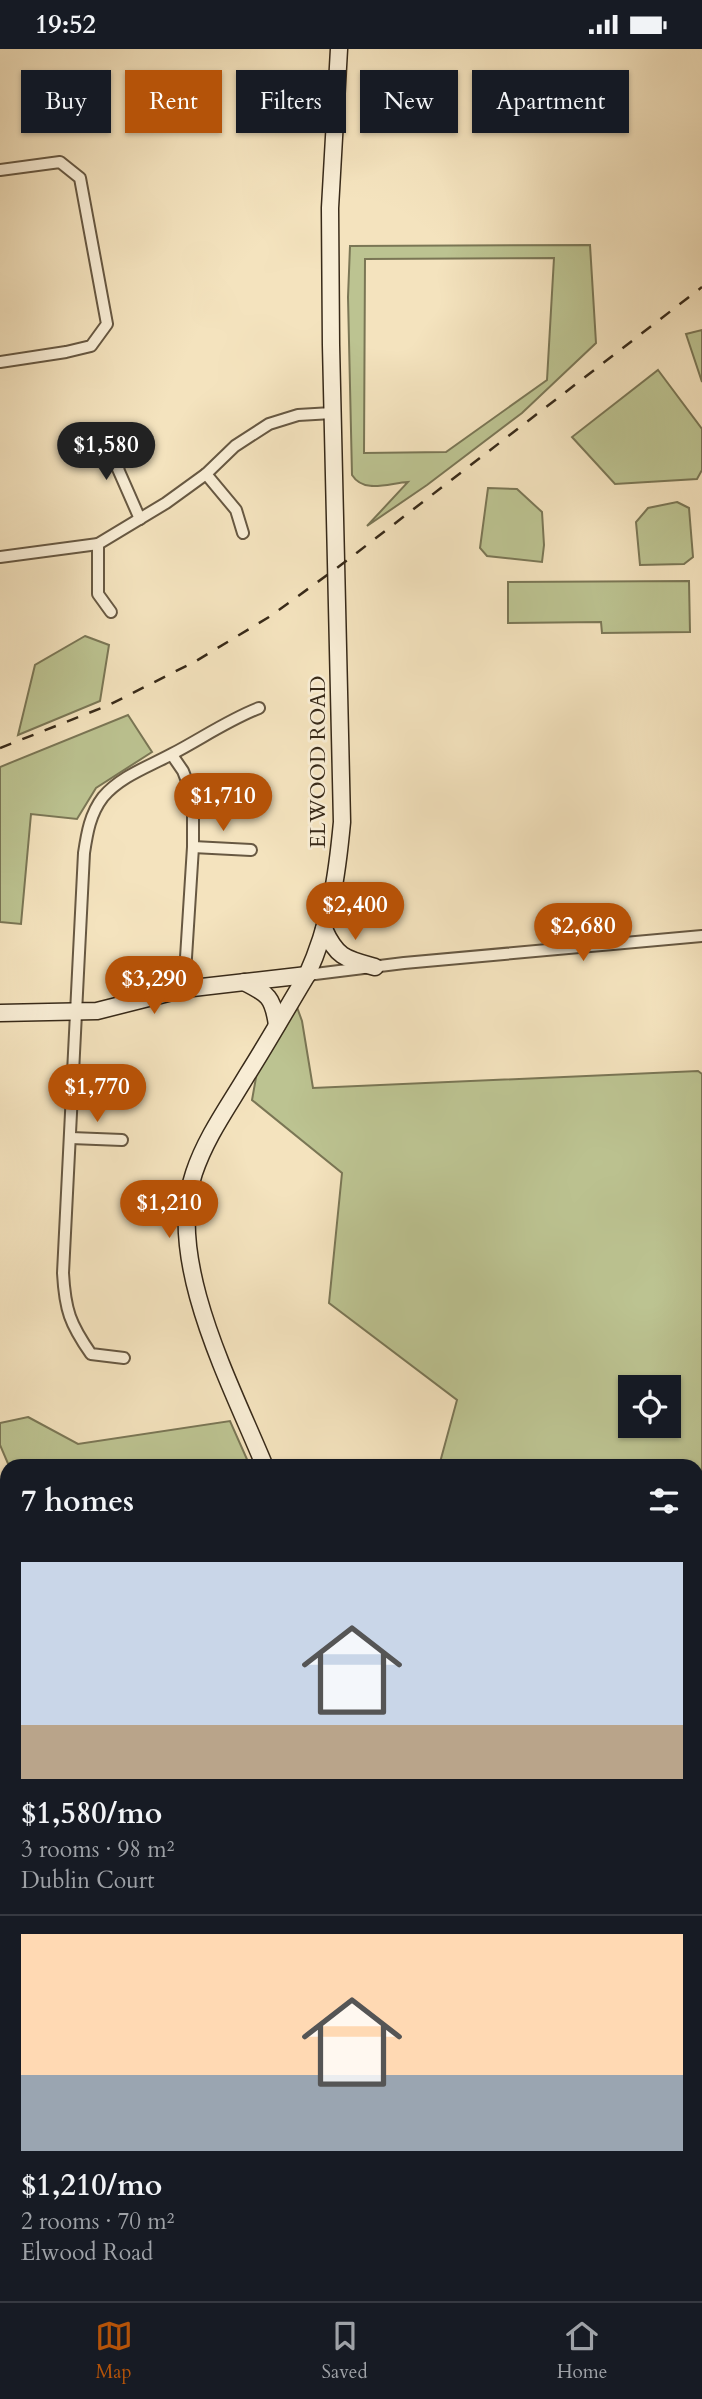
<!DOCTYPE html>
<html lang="en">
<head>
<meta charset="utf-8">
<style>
	body { margin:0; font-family:Cardo,serif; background:#242831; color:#f1f3f6; height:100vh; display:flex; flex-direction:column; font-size:26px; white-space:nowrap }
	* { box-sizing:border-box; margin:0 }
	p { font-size:23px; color:#9ea1a6 }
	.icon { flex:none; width:38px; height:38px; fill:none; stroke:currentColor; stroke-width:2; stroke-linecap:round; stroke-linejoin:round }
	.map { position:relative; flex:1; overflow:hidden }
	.details { position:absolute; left:0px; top:1410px; width:704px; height:842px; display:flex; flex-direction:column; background:#171b24; border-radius:21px 21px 0 0; box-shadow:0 2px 5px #0004 }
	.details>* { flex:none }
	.banner { position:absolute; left:21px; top:21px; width:662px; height:63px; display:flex; gap:14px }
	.tools { position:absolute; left:618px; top:1326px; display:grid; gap:14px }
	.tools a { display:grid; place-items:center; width:63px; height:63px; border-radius:0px; background:#171b24; box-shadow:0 2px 5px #0004; font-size:35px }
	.price { position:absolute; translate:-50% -60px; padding:0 16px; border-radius:24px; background:#b45309; color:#fff; font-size:23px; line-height:46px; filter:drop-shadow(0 2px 4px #0008) }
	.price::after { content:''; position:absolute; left:50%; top:42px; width:21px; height:16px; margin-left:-10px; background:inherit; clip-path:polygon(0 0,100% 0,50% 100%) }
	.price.selected { background:#222; color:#fff }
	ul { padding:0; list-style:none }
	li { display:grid; align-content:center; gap:14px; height:371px; padding:0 21px }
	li+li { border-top:2px solid #363941 }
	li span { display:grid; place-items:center; height:217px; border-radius:0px; color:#555 }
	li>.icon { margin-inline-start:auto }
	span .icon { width:126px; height:126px; fill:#fffc; stroke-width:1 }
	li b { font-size:30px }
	h2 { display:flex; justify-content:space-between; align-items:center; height:84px; padding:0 21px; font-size:30px }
	.pill { padding:0 24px; border-radius:0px; background:#171b24; box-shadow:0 2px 5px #0004; font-size:24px; line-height:63px }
	.pill.selected { background:#b45309; color:#fff }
	.status { display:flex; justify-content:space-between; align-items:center; height:49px; padding:0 35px; background:#171b24; direction:ltr }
	.status svg { height:19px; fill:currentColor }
	.dock { display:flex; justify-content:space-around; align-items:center; height:98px; border-top:2px solid #363941; background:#171b24; font-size:19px; color:#9ea1a6 }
	.dock a { display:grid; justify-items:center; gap:4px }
	.dock .selected { color:#b45309 }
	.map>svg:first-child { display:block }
</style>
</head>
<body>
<div class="status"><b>19:52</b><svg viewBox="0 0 49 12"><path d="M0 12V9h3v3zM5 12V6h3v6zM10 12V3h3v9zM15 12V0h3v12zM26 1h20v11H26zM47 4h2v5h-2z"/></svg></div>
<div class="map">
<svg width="702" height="2252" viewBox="0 0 702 2252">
	<rect width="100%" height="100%" fill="#f4e3be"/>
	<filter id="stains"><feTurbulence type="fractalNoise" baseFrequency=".00286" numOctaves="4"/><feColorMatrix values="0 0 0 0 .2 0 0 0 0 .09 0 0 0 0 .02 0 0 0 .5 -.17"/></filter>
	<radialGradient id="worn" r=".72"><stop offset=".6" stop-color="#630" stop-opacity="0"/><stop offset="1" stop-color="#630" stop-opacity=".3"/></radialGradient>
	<!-- green -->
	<g fill="#bcc391" stroke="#7a7655" stroke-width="2" fill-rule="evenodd">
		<path d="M 590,196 L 596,294 L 522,364 L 427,436 L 367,477 L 408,433 C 389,434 364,445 352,426 L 348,248 L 350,197 ZM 554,209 L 547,331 L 446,403 L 364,404 L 365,210 Z"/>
		<path d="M 702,281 L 702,333 L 686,285 Z"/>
		<path d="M 658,321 L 702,380 L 702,421 L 697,430 L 615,435 L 572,388 Z"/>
		<path d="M 488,439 L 517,440 L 542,463 L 544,496 L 542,513 L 487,507 L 480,499 Z"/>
		<path d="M 677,453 L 689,459 L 693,508 L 684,515 L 640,516 L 636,473 L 648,459 Z"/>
		<path d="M 689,532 L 690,583 L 602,584 L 601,573 L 508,574 L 508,533 Z"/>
		<path d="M 85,587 L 109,596 L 100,652 L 18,686 L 35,616 Z"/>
		<path d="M 128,666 L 152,703 L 96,739 L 77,770 L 31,765 L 21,875 L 0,873 L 0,718 Z"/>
		<path d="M 290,939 L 302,972 L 313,1039 L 698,1022 L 702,1025 L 702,1469 L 697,1471 L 696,1418 L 439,1417 L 457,1351 L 329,1254 L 342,1124 L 252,1051 L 263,989 ZM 630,1339 L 668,1339 L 668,1377 L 630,1377 Z"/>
		<path d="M 28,1368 L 78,1395 L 230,1372 L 250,1417 L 9,1417 L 0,1396 L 0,1374 Z"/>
		<path d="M 696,1574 L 702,1585 L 702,1756 L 696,1752 Z"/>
	</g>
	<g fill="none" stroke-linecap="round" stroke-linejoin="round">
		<!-- street casing -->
		<g stroke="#675842" stroke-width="14">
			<g id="street">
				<path d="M 0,121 L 60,113 L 80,129 L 107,275 L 91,297 L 66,303 L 0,313"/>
				<path d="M 127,392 L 118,420 L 140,470"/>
				<path d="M 206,425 L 236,461 L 243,484"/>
				<path d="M 98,495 L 98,545 L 111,563"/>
				<path d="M 0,508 L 98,495 L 166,454 L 206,425 L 235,397 L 269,375 L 298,366 L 332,364"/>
				<path d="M 172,706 L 183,722 L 190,740 L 193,763 L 193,798 L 184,940"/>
				<path d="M 193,798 L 251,801"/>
				<path d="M 307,926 L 404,914 L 702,887"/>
				<path d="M 71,1089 L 122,1091"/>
				<path d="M 124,1309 L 91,1305 C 70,1275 65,1261 63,1224 L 84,804 C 87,784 90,765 103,748 C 121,727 148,718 172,705 C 201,690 228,671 259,659"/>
				<path d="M 0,1602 L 7,1601"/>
				<path d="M 0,1746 L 7,1745"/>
				<path d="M 0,2067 L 7,2090"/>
				<path d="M 696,2121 L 702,2122"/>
				<path d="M 696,2228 L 702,2222"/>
				<path d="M 52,2245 L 54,2252"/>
				<path d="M 208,2245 L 210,2252"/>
				<path d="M 363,2245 L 365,2252"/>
				<path d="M 480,2245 L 482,2252"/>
				<path d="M 676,2252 L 682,2245"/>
			</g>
		</g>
		<!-- secondary casing -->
		<g stroke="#382a19" stroke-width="19">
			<g id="secondary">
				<path d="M 324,880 C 337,909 346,910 375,918"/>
				<path d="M 244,933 C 268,945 273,948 277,976"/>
				<path d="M 0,964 L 97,962 L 184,940 L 307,926"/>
				<path d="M 265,1418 C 232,1337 164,1211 194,1124 C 206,1088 228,1058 247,1026 C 268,993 287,959 307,926 C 330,876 337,827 342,773 L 331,296 L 330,159 L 339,0"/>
				<path d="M 696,1855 L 702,1859"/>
			</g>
		</g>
		<!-- street -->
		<use href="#street" stroke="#f8edd5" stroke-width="10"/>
		<!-- secondary -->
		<use href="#secondary" stroke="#f8edd5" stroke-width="16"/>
		<!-- rail -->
		<path stroke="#382a19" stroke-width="2.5" stroke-dasharray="12 12" stroke-linecap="butt" d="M 0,699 L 109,656 L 196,612 L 269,568 L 337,519 L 702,238"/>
	</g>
	<g text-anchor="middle" stroke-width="5" stroke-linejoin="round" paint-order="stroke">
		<!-- street labels -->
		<g font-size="21" fill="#382a19" stroke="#f8edd5">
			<text transform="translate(318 713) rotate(-90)" y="7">ELWOOD ROAD</text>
		</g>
	</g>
	<rect width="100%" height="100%" filter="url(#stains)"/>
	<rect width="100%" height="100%" fill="url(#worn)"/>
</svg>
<div class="tools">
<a><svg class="icon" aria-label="locate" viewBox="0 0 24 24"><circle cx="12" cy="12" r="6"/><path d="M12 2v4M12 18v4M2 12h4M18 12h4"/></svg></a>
</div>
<b class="price selected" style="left:106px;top:433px">$1,580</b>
<b class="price" style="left:223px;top:784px">$1,710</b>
<b class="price" style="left:355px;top:893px">$2,400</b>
<b class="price" style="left:583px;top:914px">$2,680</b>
<b class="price" style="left:154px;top:967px">$3,290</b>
<b class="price" style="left:97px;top:1075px">$1,770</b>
<b class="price" style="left:169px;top:1191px">$1,210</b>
<div class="banner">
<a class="pill">Buy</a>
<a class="pill selected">Rent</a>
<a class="pill">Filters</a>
<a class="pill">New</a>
<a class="pill">Apartment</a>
</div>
<section class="details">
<h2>7 homes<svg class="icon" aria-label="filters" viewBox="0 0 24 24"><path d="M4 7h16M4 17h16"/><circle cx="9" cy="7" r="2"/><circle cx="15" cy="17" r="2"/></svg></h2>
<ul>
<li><span style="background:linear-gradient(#c9d6e8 75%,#b9a48a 0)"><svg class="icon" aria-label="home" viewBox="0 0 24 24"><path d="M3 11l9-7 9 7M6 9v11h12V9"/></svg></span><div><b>$1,580/mo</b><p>3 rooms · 98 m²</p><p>Dublin Court</p></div></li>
<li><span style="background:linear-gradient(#ffd9b3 65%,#9aa5b1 0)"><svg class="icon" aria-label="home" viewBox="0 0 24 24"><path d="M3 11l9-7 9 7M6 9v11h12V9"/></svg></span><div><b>$1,210/mo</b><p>2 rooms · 70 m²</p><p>Elwood Road</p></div></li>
</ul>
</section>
</div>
<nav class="dock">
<a class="selected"><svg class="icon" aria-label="map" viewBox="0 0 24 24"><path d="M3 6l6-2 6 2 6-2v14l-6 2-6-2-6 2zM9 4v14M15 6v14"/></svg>Map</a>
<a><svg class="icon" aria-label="saved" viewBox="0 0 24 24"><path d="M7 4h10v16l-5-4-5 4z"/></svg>Saved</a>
<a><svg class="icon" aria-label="home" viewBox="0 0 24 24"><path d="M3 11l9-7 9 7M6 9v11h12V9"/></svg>Home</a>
</nav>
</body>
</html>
